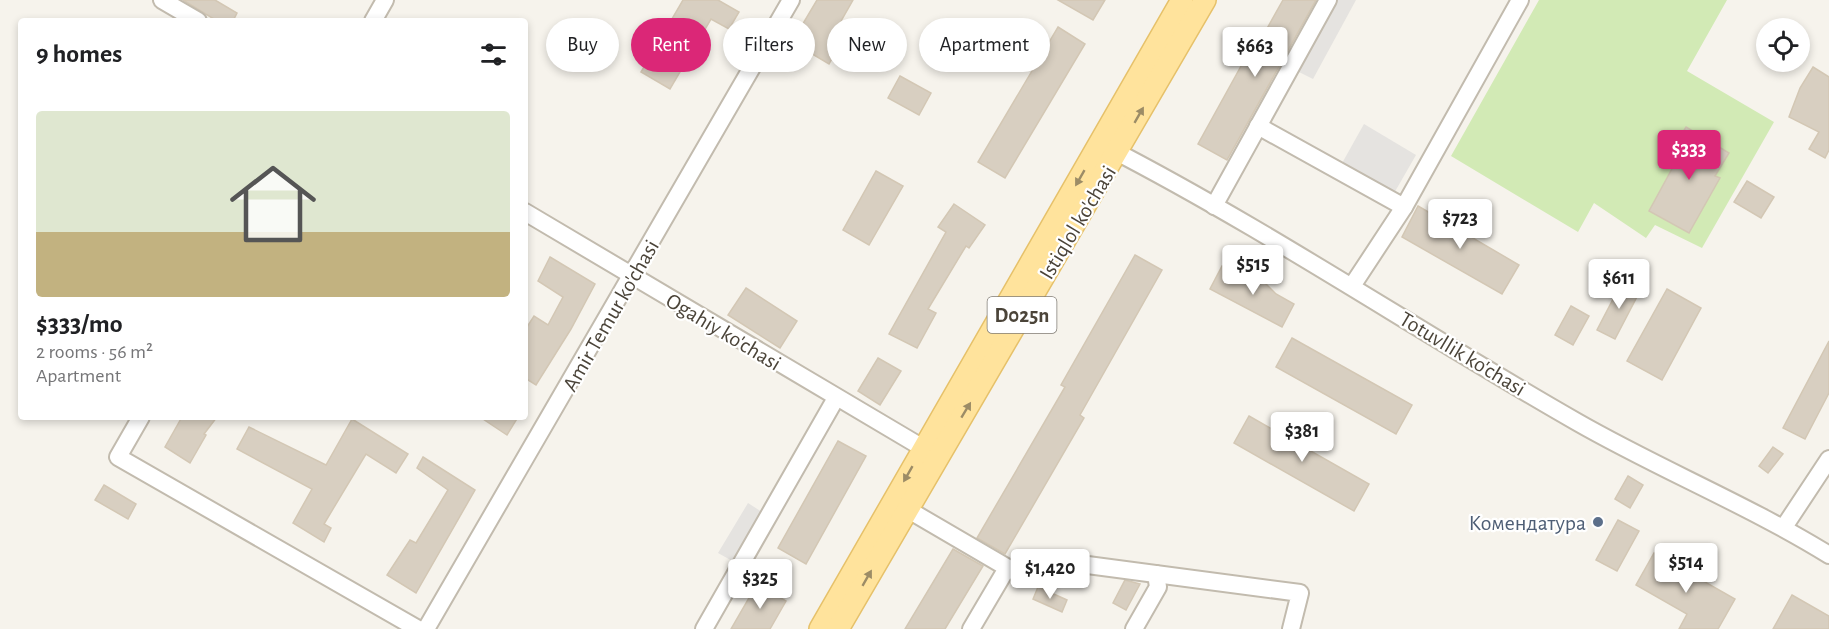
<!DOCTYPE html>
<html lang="en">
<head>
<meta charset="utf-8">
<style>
	body { margin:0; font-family:"Alegreya Sans",sans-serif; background:#f6f6f6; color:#202124; height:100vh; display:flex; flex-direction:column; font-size:22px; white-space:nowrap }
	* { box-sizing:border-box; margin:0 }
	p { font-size:20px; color:#757577 }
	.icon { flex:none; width:33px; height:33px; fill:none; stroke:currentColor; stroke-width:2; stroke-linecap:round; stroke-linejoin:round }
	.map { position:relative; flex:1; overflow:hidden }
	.drawer { position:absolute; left:18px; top:18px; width:510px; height:402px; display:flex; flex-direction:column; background:#fff; border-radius:6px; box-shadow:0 3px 9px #0003 }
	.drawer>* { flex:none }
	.banner { position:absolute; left:546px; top:18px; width:570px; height:54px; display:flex; gap:12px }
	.fabs { position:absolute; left:1756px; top:18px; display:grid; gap:12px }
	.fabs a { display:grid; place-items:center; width:54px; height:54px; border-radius:50%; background:#fff; box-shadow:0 3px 9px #0003; font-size:30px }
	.price { position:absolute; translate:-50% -51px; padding:0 14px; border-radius:6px; background:#fff; color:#222; font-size:20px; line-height:39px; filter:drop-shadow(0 2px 3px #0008) }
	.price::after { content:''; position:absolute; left:50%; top:36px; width:18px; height:14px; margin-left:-9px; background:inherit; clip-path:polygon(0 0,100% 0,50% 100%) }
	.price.selected { background:#db2777; color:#fff }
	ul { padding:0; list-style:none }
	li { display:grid; align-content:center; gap:12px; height:318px; padding:0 18px }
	li span { display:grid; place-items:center; height:186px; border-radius:6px; color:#555 }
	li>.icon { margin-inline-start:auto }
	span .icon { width:108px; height:108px; fill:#fffc; stroke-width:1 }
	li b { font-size:26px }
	h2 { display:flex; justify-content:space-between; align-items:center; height:72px; padding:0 18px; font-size:26px }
	.pill { padding:0 21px; border-radius:27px; background:#fff; box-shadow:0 3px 9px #0003; font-size:21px; line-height:54px }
	.pill.selected { background:#db2777; color:#fff }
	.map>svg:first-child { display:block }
</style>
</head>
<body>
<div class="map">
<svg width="1829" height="629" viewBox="0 0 1829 629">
	<rect width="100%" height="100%" fill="#f6f3ec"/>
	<!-- green -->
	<path fill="#d2eab5" d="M 1539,0 L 1727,0 L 1687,71 L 1774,122 L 1702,248 L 1655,225 L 1646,238 L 1594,203 L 1578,232 L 1451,156 Z"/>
	<!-- parking -->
	<g fill="#e5e3e0">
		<path d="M 1336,0 L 1356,0 L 1313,79 L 1297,71 Z"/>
		<path d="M 1364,124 L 1416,155 L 1393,195 L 1341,165 Z"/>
		<path d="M 748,503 L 765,514 L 736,563 L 718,553 Z"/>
	</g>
	<!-- building -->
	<g fill="#d8cfc1" stroke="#d3c7b4" stroke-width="1.5">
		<path d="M 183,0 L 215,0 L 237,13 L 233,21 L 217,21 Z"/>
		<path d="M 683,0 L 718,0 L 739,12 L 729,29 L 711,19 L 670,89 L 641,72 Z"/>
		<path d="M 817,0 L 853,0 L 832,37 L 841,43 L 829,64 L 792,42 Z"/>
		<path d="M 1058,0 L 1105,0 L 1093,20 Z"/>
		<path d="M 1283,0 L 1316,0 L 1227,160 L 1198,144 L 1261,30 L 1265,32 Z"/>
		<path d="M 1058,27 L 1085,44 L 1005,178 L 978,162 Z"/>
		<path d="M 1813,67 L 1829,77 L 1829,150 L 1825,158 L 1809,149 L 1819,132 L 1789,117 L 1800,88 Z"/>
		<path d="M 900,76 L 931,93 L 919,115 L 888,98 Z"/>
		<path d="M 1686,127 L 1729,153 L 1715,176 L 1720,178 L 1689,233 L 1649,211 L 1680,154 L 1672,150 Z"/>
		<path d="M 876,171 L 903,186 L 869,245 L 843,230 Z"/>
		<path d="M 1747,181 L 1774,197 L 1761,218 L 1734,202 Z"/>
		<path d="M 954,204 L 985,225 L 969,248 L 966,246 L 928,309 L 936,313 L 917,348 L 889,334 L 946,232 L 938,227 Z"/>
		<path d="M 1418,206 L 1519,265 L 1502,294 L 1402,237 Z"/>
		<path d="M 1135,255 L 1162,270 L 1080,415 L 1084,418 L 1005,554 L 977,538 L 1065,387 L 1061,385 Z"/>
		<path d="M 550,257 L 595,284 L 571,329 L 536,385 L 525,378 L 525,330 L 534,316 L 548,325 L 563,297 L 538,281 Z"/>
		<path d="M 1222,266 L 1248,280 L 1263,281 L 1276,294 L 1294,304 L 1282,327 L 1210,289 Z"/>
		<path d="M 1623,280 L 1641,289 L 1615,339 L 1597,330 Z"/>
		<path d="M 746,288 L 797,321 L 780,348 L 728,315 Z"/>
		<path d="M 1667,289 L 1701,308 L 1662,380 L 1627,361 Z"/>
		<path d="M 1571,306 L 1589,316 L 1573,345 L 1555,335 Z"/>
		<path d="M 1292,338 L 1412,405 L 1396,434 L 1276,367 Z"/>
		<path d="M 1829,341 L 1829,393 L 1805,439 L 1783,428 Z"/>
		<path d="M 878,358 L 901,371 L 880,405 L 858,391 Z"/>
		<path d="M 1249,416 L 1369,484 L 1354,511 L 1234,443 Z"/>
		<path d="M 182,417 L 217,417 L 204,434 L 206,435 L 190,463 L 165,447 Z"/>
		<path d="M 480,417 L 518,417 L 507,435 Z"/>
		<path d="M 352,419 L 408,454 L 396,473 L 366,454 L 324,524 L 331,528 L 324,542 L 293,523 L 312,489 L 237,449 L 249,427 L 326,465 Z"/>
		<path d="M 838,441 L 866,456 L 806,564 L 778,548 Z"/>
		<path d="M 1773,447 L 1783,454 L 1768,473 L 1759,466 Z"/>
		<path d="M 423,457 L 475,490 L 416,593 L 387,575 L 410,540 L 416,543 L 448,490 L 417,468 Z"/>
		<path d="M 1628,476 L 1643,485 L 1630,508 L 1615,499 Z"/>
		<path d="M 104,485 L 136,504 L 128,519 L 95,500 Z"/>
		<path d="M 1618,520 L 1639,531 L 1617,571 L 1596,560 Z"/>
		<path d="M 953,549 L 983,566 L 945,629 L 905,629 Z"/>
		<path d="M 1654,553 L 1735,599 L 1718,629 L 1679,629 L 1687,614 L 1636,585 Z"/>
		<path d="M 1125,580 L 1140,584 L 1126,610 L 1113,603 Z"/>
		<path d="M 757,584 L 786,601 L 770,629 L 731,629 Z"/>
		<path d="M 1038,587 L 1067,600 L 1062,612 L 1033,599 Z"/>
		<path d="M 1792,595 L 1829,616 L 1829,629 L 1773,629 Z"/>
	</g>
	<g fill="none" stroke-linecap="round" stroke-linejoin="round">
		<!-- minor casing -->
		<g stroke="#c2bbae" stroke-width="20">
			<g id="minor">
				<path d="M 162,0 L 198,21"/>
				<path d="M 373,21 L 385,0"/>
				<path d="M 1258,126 L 1404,207"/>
				<path d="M 1107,147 C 1268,230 1419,332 1577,422 C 1659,469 1748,505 1829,555"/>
				<path d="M 1214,206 L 1328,0"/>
				<path d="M 525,212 L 923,448"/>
				<path d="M 1352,286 L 1404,207 L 1520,0"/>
				<path d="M 141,417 L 118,457 L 418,629"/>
				<path d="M 907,509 L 1013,571 L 1080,564 L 1300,593 L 1291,629"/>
				<path d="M 1784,527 L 1829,459"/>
				<path d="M 426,629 L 791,0"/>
				<path d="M 704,629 L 836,398"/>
				<path d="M 971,629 L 1007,568"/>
				<path d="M 1134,629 L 1158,587 L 1156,574"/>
			</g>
		</g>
		<!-- major casing -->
		<g stroke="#e6c16a" stroke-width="24">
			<g id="major">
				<path d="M 820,629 L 1182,0"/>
				<path d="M 838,629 L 1205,0"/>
			</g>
		</g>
		<!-- minor -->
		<use href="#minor" stroke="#fff" stroke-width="16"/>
		<!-- major -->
		<use href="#major" stroke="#ffe39c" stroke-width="21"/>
	</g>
	<!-- one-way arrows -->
	<defs><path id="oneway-solid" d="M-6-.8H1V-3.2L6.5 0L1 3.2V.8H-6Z" transform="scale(1.5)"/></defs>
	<g fill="#9c8c66">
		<use href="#oneway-solid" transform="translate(1139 115) rotate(-60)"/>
		<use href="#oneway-solid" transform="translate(1080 178) rotate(120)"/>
		<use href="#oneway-solid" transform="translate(966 410) rotate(-59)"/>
		<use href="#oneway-solid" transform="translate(908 474) rotate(120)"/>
		<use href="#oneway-solid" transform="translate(867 578) rotate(-60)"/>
	</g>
	<!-- markers -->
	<circle fill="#5c6f8a" stroke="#fff" stroke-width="2" cx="1598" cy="522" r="6"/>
	<g text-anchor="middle" stroke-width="4.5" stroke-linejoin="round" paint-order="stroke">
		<!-- shield labels -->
		<rect fill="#fff" stroke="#817c74" stroke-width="1.5" x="987.5" y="297" width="69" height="36" rx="4.5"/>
		<g font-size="21" font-weight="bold" fill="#4b4439">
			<text x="1022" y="322">D025n</text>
		</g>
		<!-- street labels -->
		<g font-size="22" fill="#4b4439" stroke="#fff">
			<text transform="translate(1077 222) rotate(-59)" y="8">Istiqlol ko'chasi</text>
			<text transform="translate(610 315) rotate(-60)" y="8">Amir Temur ko'chasi</text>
			<text transform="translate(724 331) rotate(31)" y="8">Ogahiy ko'chasi</text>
			<text transform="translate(1463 353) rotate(31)" y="8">Totuvllik ko'chasi</text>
		</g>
		<!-- service labels -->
		<g font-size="22" fill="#4e5e75" stroke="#fff" text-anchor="end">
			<text x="1586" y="530">Комендатура</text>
		</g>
	</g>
</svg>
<div class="fabs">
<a><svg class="icon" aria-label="locate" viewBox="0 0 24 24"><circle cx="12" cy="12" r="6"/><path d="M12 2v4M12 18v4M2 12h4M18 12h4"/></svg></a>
</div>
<b class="price" style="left:1255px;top:78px">$663</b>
<b class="price selected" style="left:1689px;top:181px">$333</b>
<b class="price" style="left:1460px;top:250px">$723</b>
<b class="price" style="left:1253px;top:296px">$515</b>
<b class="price" style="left:1619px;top:310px">$611</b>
<b class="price" style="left:1302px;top:463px">$381</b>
<b class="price" style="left:1686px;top:594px">$514</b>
<b class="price" style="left:1050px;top:600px">$1,420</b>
<b class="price" style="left:760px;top:610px">$325</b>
<div class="banner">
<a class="pill">Buy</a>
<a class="pill selected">Rent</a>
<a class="pill">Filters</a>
<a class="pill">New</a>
<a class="pill">Apartment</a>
</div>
<section class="drawer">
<h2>9 homes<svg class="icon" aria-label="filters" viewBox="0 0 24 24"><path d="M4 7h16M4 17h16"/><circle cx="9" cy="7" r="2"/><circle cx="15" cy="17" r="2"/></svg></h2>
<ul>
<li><span style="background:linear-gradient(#dfe7d0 65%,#c2b280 0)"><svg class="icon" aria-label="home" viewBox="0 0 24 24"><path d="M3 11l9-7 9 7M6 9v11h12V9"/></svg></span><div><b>$333/mo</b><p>2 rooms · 56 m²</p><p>Apartment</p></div></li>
</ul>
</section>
</div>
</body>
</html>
